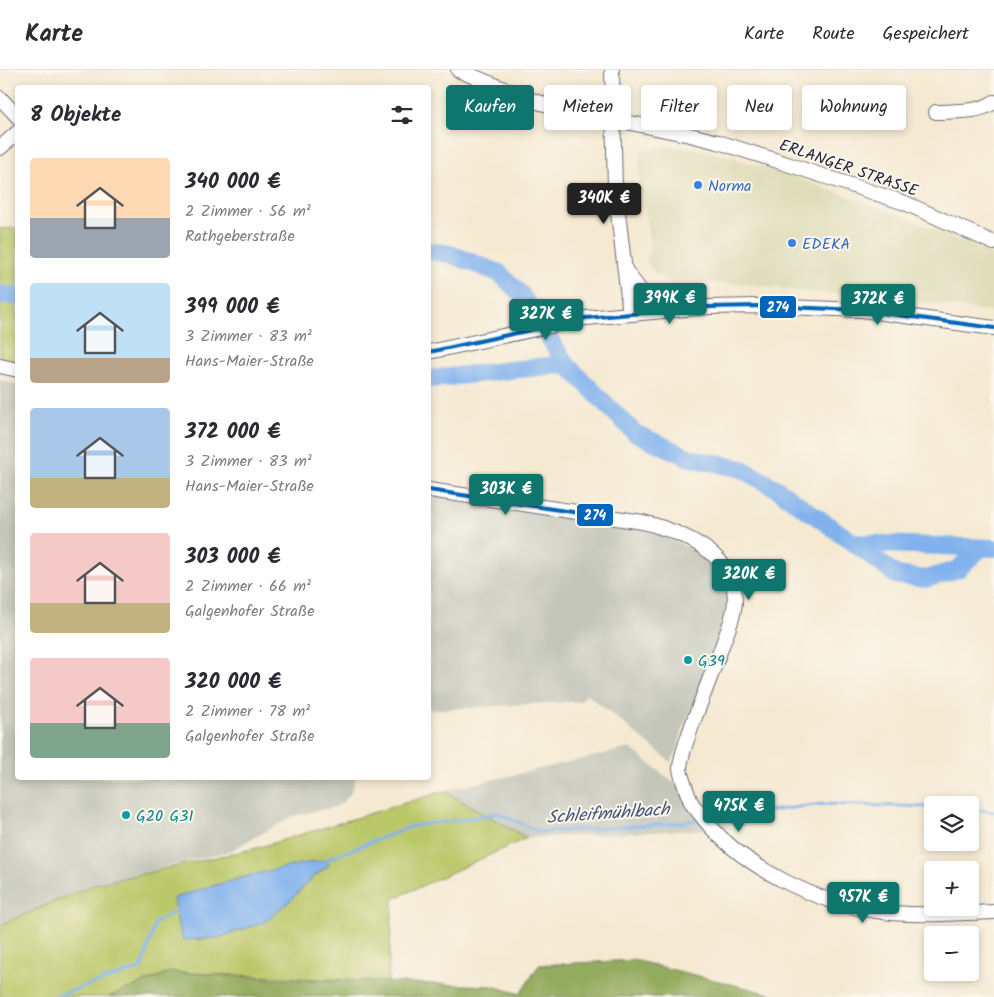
<!DOCTYPE html>
<html lang="de">
<head>
<meta charset="utf-8">
<style>
	body { margin:0; font-family:Kalam,sans-serif; background:#f7f7f7; color:#2b2b33; height:100vh; display:flex; flex-direction:column; font-size:19px; white-space:nowrap }
	* { box-sizing:border-box; margin:0 }
	p { font-size:16px; color:#7c7c81 }
	.icon { flex:none; width:28px; height:28px; fill:none; stroke:currentColor; stroke-width:2; stroke-linecap:round; stroke-linejoin:round }
	.map { position:relative; flex:1; overflow:hidden }
	.side { position:absolute; left:15px; top:15px; width:416px; height:695px; display:flex; flex-direction:column; background:#fff; border-radius:5px; box-shadow:0 2px 8px #0003 }
	.side>* { flex:none }
	.guide { position:absolute; left:446px; top:15px; width:472px; height:45px; display:flex; gap:10px }
	.tools { position:absolute; left:924px; top:726px; display:grid; gap:10px }
	.tools a { display:grid; place-items:center; width:55px; height:55px; border-radius:5px; background:#fff; box-shadow:0 2px 8px #0003; font-size:25px }
	.price { position:absolute; translate:-50% -42px; padding:0 11px; border-radius:5px; background:#0f766e; color:#fff; font-size:16px; line-height:32px; filter:drop-shadow(0 1px 2px #0008) }
	.price::after { content:''; position:absolute; left:50%; top:30px; width:15px; height:11px; margin-left:-8px; background:inherit; clip-path:polygon(0 0,100% 0,50% 100%) }
	.price.current { background:#222; color:#fff }
	ul { padding:0; list-style:none }
	li { display:flex; align-items:center; gap:15px; height:125px; padding:0 15px }
	li span { display:grid; place-items:center; flex:none; width:140px; height:100px; border-radius:5px; color:#555 }
	li>.icon { margin-inline-start:auto }
	span .icon { width:60px; height:60px; fill:#fffc; stroke-width:1 }
	li b { font-size:21px }
	h2 { display:flex; justify-content:space-between; align-items:center; height:60px; padding:0 15px; font-size:21px }
	.chip { padding:0 18px; border-radius:5px; background:#fff; box-shadow:0 2px 8px #0003; font-size:18px; line-height:45px }
	.chip.current { background:#0f766e; color:#fff }
	header { display:flex; align-items:center; gap:30px; box-sizing:border-box; height:70px; padding:0 25px; background:#fff; border-bottom:1px solid #e1e1e2 }
	header strong { font-size:24px }
	nav { display:flex; gap:28px; margin-inline-start:auto; font-size:18px }
	.map>svg:first-child { display:block }
</style>
</head>
<body>
<header>
<strong>Karte</strong>
<nav><a>Karte</a><a>Route</a><a>Gespeichert</a></nav>
</header>
<div class="map">
<svg width="994" height="927" viewBox="0 0 994 927">
	<rect width="100%" height="100%" fill="#fbf7ec"/>
	<filter id="ink" filterUnits="userSpaceOnUse"><feTurbulence type="fractalNoise" baseFrequency=".02" numOctaves="2"/><feDisplacementMap in="SourceGraphic" scale="10" xChannelSelector="R" yChannelSelector="G"/><feConvolveMatrix kernelMatrix="1 2 1 2 8 2 1 2 1" color-interpolation-filters="sRGB"/></filter>
	<filter id="wash" filterUnits="userSpaceOnUse"><feTurbulence type="fractalNoise" baseFrequency=".0096" numOctaves="4" result="noise"/><feDisplacementMap in="SourceGraphic" scale="20" xChannelSelector="R" yChannelSelector="G"/><feGaussianBlur stdDeviation="1.12" result="paint"/><feColorMatrix in="noise" values="0 0 0 0 0 0 0 0 0 0 0 0 0 0 0 0 0 1.4 0 .05"/><feComposite in="paint" operator="in"/></filter>
	<g filter="url(#wash)">
		<rect width="100%" height="100%" fill="#f5e9d2"/>
		<!-- built -->
		<path fill="#e0ddbb" d="M 662,77 L 692,78 L 720,84 L 781,102 L 897,144 L 982,180 L 994,186 L 994,242 L 874,226 L 806,222 L 757,215 L 664,210 L 655,203 L 647,191 L 650,175 L 638,102 L 641,80 Z"/>
		<!-- industrial -->
		<g fill="#c4c6b9">
			<path d="M 0,310 L 18,315 L 18,708 L 356,708 L 350,724 L 344,731 L 335,737 L 293,746 L 230,781 L 96,814 L 0,855 Z"/>
			<path d="M 429,425 L 643,459 L 660,464 L 695,481 L 708,489 L 717,497 L 723,509 L 726,521 L 727,534 L 724,546 L 715,575 L 681,665 L 677,681 L 671,692 L 587,624 L 581,631 L 429,640 Z"/>
			<path d="M 630,678 L 731,758 L 527,768 L 444,721 Z"/>
		</g>
		<!-- green -->
		<g fill="#bbc86a" stroke="#6e7552" fill-rule="evenodd">
			<path d="M 17,158 L 17,293 L 0,289 L 0,159 Z"/>
			<path d="M 444,721 L 527,768 L 393,829 L 388,912 L 170,902 L 108,927 L 0,927 L 0,855 L 96,814 L 257,778 ZM 329,795 C 306,812 286,833 265,852 L 174,828 Z"/>
		</g>
		<!-- forest -->
		<path fill="#94ac5e" stroke="#5b674c" d="M 634,890 L 783,927 L 108,927 L 170,902 L 268,908 L 493,916 L 520,924 L 539,895 Z"/>
		<!-- water -->
		<path fill="#82b2ed" stroke="#526a94" d="M 325,790 L 329,795 L 312,808 L 291,830 L 265,852 L 218,868 L 183,870 L 178,855 L 174,828 C 224,812 273,798 325,790 Z"/>
		<g fill="none" stroke-linecap="round" stroke-linejoin="round">
			<!-- stream -->
			<g stroke="#82b2ed" stroke-width="3">
				<path d="M 970,739 L 994,742"/>
				<path d="M 708,749 L 823,734 L 932,737"/>
				<path d="M 325,790 L 412,756 L 465,749 L 498,743 L 539,762 L 668,754 L 700,750"/>
				<path d="M 52,927 L 142,898 L 155,853 L 176,841"/>
			</g>
			<!-- river -->
			<g stroke="#82b2ed" stroke-width="18">
				<path d="M 429,181 L 450,184 L 499,203 L 521,224 L 566,294 L 635,363 L 690,388 L 742,399 L 777,419 L 854,473 L 994,478"/>
				<path d="M 0,224 L 18,227"/>
				<path d="M 429,309 L 566,294"/>
				<path d="M 854,473 L 896,505 L 926,509 L 958,499 L 981,478"/>
			</g>
		</g>
	</g>
	<g filter="url(#ink)">
		<g fill="none" stroke-linecap="round" stroke-linejoin="round">
			<!-- minor casing -->
			<g stroke="#6c6870" stroke-width="16">
				<g id="minor">
					<path d="M 458,0 L 531,30 L 562,39 L 690,65 L 718,72 L 787,94 L 905,133 L 994,173"/>
					<path d="M 612,0 L 615,117 L 630,244"/>
					<path d="M 0,28 L 18,47"/>
					<path d="M 936,42 C 955,41 979,43 994,32"/>
					<path d="M 0,78 L 18,62"/>
					<path d="M 625,200 L 643,224 L 659,231 L 683,234"/>
					<path d="M 429,282 L 586,248 L 708,237 L 760,236 L 861,240 L 994,258"/>
					<path d="M 0,296 L 18,300"/>
					<path d="M 429,420 L 643,452 C 681,462 734,482 735,529 C 735,545 727,562 722,576 C 713,600 704,624 695,647 C 690,662 681,683 680,698 C 680,704 689,728 692,734 C 696,739 700,744 704,749 C 741,796 818,834 877,841 C 915,847 955,843 994,842"/>
				</g>
			</g>
			<!-- minor -->
			<use href="#minor" stroke="#fff" stroke-width="14"/>
			<!-- bus-1 casing -->
			<g stroke="#fbf7ec" stroke-width="8">
				<g id="bus-1">
					<path d="M 429,282 L 586,248 L 708,237 L 760,236 L 861,240 L 994,258"/>
					<path d="M 429,420 L 612,448"/>
				</g>
			</g>
			<!-- bus-1 -->
			<use href="#bus-1" stroke="#0065bd" stroke-width="4"/>
		</g>
	</g>
	<!-- markers -->
	<g fill="#3f7fe0" stroke="#fbf7ec" stroke-width="2">
		<circle cx="698" cy="115" r="5"/>
		<circle cx="792" cy="173" r="5"/>
	</g>
	<g fill="#0f9aa8" stroke="#fbf7ec" stroke-width="2">
		<circle cx="688" cy="590" r="5"/>
		<circle cx="126" cy="745" r="5"/>
	</g>
	<g text-anchor="middle" stroke-width="4" stroke-linejoin="round" paint-order="stroke">
		<!-- street labels -->
		<g font-size="16" fill="#22223b" stroke="#fbf7ec">
			<text transform="translate(849 97) rotate(19)" y="6">ERLANGER STRASSE</text>
		</g>
		<!-- shop labels -->
		<g font-size="16" fill="#366cbe" stroke="#fbf7ec" text-anchor="start">
			<text x="708" y="121">Norma</text>
			<text x="802" y="179">EDEKA</text>
		</g>
		<!-- culture labels -->
		<g font-size="16" fill="#0d838f" stroke="#fbf7ec" text-anchor="start">
			<text x="698" y="596">G39</text>
			<text x="136" y="751">G20 G31</text>
		</g>
		<!-- water labels -->
		<g font-size="18" font-style="italic" fill="#445479" stroke="#fbf7ec">
			<text transform="translate(608 743) rotate(-4)" y="6">Schleifmühlbach</text>
		</g>
	</g>
	<g stroke="#fbf7ec" stroke-width="2">
		<rect x="759" y="225" width="38" height="24" rx="5" fill="#0065bd"/>
		<rect x="576" y="433" width="38" height="24" rx="5" fill="#0065bd"/>
	</g>
	<g font-size="14" text-anchor="middle" font-weight="bold" fill="#fff">
		<text x="778" y="242">274</text>
		<text x="595" y="450">274</text>
	</g>
</svg>
<div class="tools">
<a><svg class="icon" aria-label="layers" viewBox="0 0 24 24"><path d="M12 4l9 5-9 5-9-5zM3 14l9 5 9-5"/></svg></a>
<a>+</a>
<a>−</a>
</div>
<b class="price current" style="left:604px;top:155px">340K €</b>
<b class="price" style="left:670px;top:255px">399K €</b>
<b class="price" style="left:878px;top:256px">372K €</b>
<b class="price" style="left:546px;top:271px">327K €</b>
<b class="price" style="left:506px;top:446px">303K €</b>
<b class="price" style="left:749px;top:531px">320K €</b>
<b class="price" style="left:739px;top:763px">475K €</b>
<b class="price" style="left:863px;top:854px">957K €</b>
<div class="guide">
<a class="chip current">Kaufen</a>
<a class="chip">Mieten</a>
<a class="chip">Filter</a>
<a class="chip">Neu</a>
<a class="chip">Wohnung</a>
</div>
<section class="side">
<h2>8 Objekte<svg class="icon" aria-label="filters" viewBox="0 0 24 24"><path d="M4 7h16M4 17h16"/><circle cx="9" cy="7" r="2"/><circle cx="15" cy="17" r="2"/></svg></h2>
<ul>
<li><span style="background:linear-gradient(#ffd9b3 60%,#9aa5b1 0)"><svg class="icon" aria-label="home" viewBox="0 0 24 24"><path d="M3 11l9-7 9 7M6 9v11h12V9"/></svg></span><div><b>340 000 €</b><p>2 Zimmer · 56 m²</p><p>Rathgeberstraße</p></div></li>
<li><span style="background:linear-gradient(#bfe0f5 75%,#b9a48a 0)"><svg class="icon" aria-label="home" viewBox="0 0 24 24"><path d="M3 11l9-7 9 7M6 9v11h12V9"/></svg></span><div><b>399 000 €</b><p>3 Zimmer · 83 m²</p><p>Hans-Maier-Straße</p></div></li>
<li><span style="background:linear-gradient(#a9c7e8 70%,#c2b280 0)"><svg class="icon" aria-label="home" viewBox="0 0 24 24"><path d="M3 11l9-7 9 7M6 9v11h12V9"/></svg></span><div><b>372 000 €</b><p>3 Zimmer · 83 m²</p><p>Hans-Maier-Straße</p></div></li>
<li><span style="background:linear-gradient(#f6c9c9 70%,#c2b280 0)"><svg class="icon" aria-label="home" viewBox="0 0 24 24"><path d="M3 11l9-7 9 7M6 9v11h12V9"/></svg></span><div><b>303 000 €</b><p>2 Zimmer · 66 m²</p><p>Galgenhofer Straße</p></div></li>
<li><span style="background:linear-gradient(#f6c9c9 65%,#7fa58c 0)"><svg class="icon" aria-label="home" viewBox="0 0 24 24"><path d="M3 11l9-7 9 7M6 9v11h12V9"/></svg></span><div><b>320 000 €</b><p>2 Zimmer · 78 m²</p><p>Galgenhofer Straße</p></div></li>
</ul>
</section>
</div>
</body>
</html>
